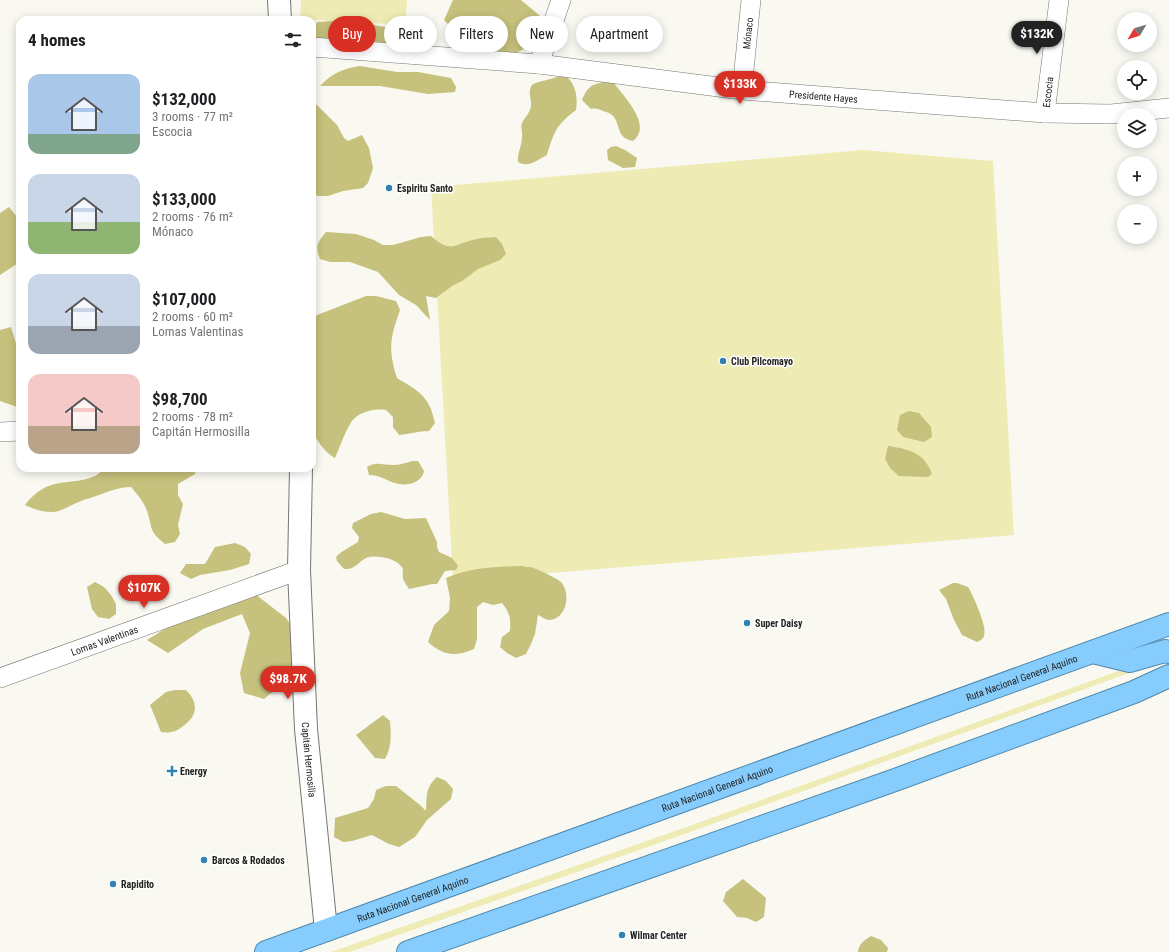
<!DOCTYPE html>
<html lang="en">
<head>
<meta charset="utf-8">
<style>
	body { margin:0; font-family:"Roboto Condensed",sans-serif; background:#f2f2f2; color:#202124; height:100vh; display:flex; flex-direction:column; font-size:15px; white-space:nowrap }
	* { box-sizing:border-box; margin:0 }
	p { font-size:13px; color:#757577 }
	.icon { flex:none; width:22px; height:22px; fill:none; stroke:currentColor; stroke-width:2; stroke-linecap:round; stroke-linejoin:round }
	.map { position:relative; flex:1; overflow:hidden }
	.panel { position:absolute; left:16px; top:16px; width:300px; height:456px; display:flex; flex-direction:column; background:#fff; border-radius:12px; box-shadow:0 2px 10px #0003 }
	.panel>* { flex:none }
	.guide { position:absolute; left:328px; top:16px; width:380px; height:36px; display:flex; gap:8px }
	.needle { width:26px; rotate:232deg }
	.fabs { position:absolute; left:1117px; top:12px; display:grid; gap:8px }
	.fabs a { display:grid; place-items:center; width:40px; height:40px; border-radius:50%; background:#fff; box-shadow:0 2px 10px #0003; font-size:20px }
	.price { position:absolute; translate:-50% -34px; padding:0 9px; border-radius:14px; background:#d93025; color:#fff; font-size:13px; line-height:26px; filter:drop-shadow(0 1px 2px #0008) }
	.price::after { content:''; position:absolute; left:50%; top:24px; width:12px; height:9px; margin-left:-6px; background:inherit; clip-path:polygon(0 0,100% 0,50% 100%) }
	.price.on { background:#222; color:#fff }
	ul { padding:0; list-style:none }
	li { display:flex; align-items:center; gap:12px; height:100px; padding:0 12px }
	li span { display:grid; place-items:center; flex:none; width:112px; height:80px; border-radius:12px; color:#555 }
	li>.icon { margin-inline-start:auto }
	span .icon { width:48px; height:48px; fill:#fffc; stroke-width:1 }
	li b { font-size:17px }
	h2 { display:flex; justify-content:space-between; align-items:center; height:48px; padding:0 12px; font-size:17px }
	.chip { padding:0 14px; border-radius:18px; background:#fff; box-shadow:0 2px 10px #0003; font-size:14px; line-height:36px }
	.chip.on { background:#d93025; color:#fff }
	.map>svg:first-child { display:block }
</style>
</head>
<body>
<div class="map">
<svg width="1169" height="952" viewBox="0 0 1169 952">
	<rect width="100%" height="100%" fill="#f9f9f2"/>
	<!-- green -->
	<g fill="#efebb5">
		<path d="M 301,0 L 407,0 L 405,25 L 300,19 Z"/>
		<path d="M 863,150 L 993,161 L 1014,535 L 453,581 L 431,187 Z"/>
		<path d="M 1127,668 L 1130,671 L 1129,673 L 693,831 L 350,952 L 331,952 L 692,825 Z"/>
	</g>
	<!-- forest -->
	<g fill="#c6c17c">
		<path d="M 453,0 L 521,0 L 539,15 L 544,24 L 543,34 L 528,47 L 509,56 L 480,54 L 472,49 L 444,20 Z"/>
		<path d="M 346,20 L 402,30 L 410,38 L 411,48 L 320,41 L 312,37 L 317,22 Z"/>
		<path d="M 360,66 L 397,72 L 418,72 L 451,78 L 456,87 L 455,92 L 428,94 L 380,86 L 320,86 C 333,73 342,69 360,66 Z"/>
		<path d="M 561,76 L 567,77 C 576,85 578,98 576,110 C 556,125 554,132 547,155 C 537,160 529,168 518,162 C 517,153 522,146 522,137 C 523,132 520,127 522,123 C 525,117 530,113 531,106 C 532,100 527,92 532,85 C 535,82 556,78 561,76 Z"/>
		<path d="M 603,82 L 614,83 C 625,98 653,126 633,141 C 617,138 621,128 614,117 C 612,114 607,112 603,111 C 599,109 596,108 591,109 L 582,100 C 587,88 590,85 603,82 Z"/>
		<path d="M 312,100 L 337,125 L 344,138 L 348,141 L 362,135 L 369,148 L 373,168 L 368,183 L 363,188 L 343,191 L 328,196 L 318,196 L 312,193 Z"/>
		<path d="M 616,146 L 625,150 L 637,158 L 635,167 L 623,168 L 608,160 L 607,150 L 611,147 Z"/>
		<path d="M 9,207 L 20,221 L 20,259 L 18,263 L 0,275 L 0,213 Z"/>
		<path d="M 326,232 L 356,234 L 374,240 L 383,245 L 393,245 L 421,237 L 431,236 C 453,255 454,243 477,239 C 483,237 489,238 496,237 L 502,244 L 506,254 L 500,260 L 478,269 L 462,281 L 452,286 L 436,298 L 426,296 L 430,320 L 416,305 L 399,295 L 378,272 L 350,262 L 330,262 L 320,259 C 315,246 317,243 326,232 Z"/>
		<path d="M 366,296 L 376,296 L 396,301 L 400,310 C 390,338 388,349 397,378 C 408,385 423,392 429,405 C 432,410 433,417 435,423 L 429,431 C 419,431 410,434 399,435 L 393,427 L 393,417 L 386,410 C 375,408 356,412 350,424 C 344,434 340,447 335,458 C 324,452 316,440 312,428 L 312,317 Z"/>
		<path d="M 11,327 L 17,347 L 18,367 L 20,371 L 20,408 L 0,401 L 0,330 Z"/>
		<path d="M 909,411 L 919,413 L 931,427 L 932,437 L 924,442 L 903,437 L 897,430 L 900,415 Z"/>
		<path d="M 888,446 C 908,449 924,452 932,474 L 928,477 L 899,476 L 890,468 L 885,459 Z"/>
		<path d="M 412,461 L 418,461 L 424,471 C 422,482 409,486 399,484 C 387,482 382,475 369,475 L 367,467 C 375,461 383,465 393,465 C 399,465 406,463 412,461 Z"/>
		<path d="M 105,468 L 196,468 L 195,474 L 178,484 L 178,495 L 183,504 L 178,525 L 180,534 L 175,542 L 165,544 C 148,530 153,529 147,511 C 144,502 137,494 131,487 C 117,487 106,493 93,497 C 89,499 85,499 81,501 C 72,504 62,512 52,512 C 43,512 33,509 25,505 C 30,498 38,491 46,487 C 66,478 89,486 105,468 Z"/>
		<path d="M 381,512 L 405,519 L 426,518 L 437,542 L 437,547 L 439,552 L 452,558 L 458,566 L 456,570 L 445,571 L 437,584 L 432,584 L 409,589 C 407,586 405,583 404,581 C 401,576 405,570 401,566 C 395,558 375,554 366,558 C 358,562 355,570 344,569 L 337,561 L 336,557 L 340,553 L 358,542 L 359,537 L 352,528 L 353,523 L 371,514 Z"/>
		<path d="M 235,543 L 245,547 L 251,554 L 249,564 L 230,570 L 200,575 L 191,579 L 180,573 L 186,564 L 205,564 L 215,547 Z"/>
		<path d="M 522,566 C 525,567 528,567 531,567 C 537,569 559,579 562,583 C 571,596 566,619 549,620 C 545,620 541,616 538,615 L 535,634 L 531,644 L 526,654 L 516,658 L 507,653 L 500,647 L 502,637 L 510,631 C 511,619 510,613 502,603 L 493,605 L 483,602 L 477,607 L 477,639 L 474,649 C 455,657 444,656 428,642 L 434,625 L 449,611 L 450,598 L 446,578 C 470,567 496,567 522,566 Z"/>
		<path d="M 95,582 L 104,587 L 111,595 L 116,604 L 116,614 L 109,619 L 98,617 L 92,609 L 87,587 Z"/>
		<path d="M 953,583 L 957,583 L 968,587 C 973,595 988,628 984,636 C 983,639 980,641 977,642 L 962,635 L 954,620 L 946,599 L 939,590 Z"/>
		<path d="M 236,594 L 255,594 L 286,618 L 298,636 L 293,675 L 264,699 L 244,693 L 240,673 L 250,633 L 242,614 L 203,629 L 168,653 L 147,640 L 163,630 Z"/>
		<path d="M 175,690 L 186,690 C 199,703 198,716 182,727 C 179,729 175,732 171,732 C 168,733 164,732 161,732 L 150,705 L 166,692 Z"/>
		<path d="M 383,715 L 390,721 C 391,735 392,746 385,759 L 375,758 L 356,735 Z"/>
		<path d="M 437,777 L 446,781 L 453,789 L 451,799 L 427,820 L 415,837 L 399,847 L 389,844 L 372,835 L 352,841 L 343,842 L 334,837 L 335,818 L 368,808 L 374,799 L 376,790 L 386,786 L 396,786 L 420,805 L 426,811 C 427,796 425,788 437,777 Z"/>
		<path d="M 743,879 L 766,898 L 764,917 L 756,922 L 747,918 L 737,917 L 723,901 L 726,892 Z"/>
		<path d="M 871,936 L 881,940 L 888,948 L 887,952 L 858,952 C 858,944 865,940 871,936 Z"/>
	</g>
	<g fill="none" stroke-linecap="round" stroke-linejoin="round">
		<!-- minor casing -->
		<g stroke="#777670" stroke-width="20">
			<g id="minor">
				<path id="s1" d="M 312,47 L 539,64 L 742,90 L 1045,113 L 1111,114 L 1169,108"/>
				<path d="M 539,64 L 561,0"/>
				<path id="s2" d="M 742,90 L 751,0"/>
				<path id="s3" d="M 1045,113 L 1059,0"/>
				<path d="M 0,432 L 20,431"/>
				<path id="s4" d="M 0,678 L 299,570"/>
			</g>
		</g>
		<!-- tertiary casing -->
		<g stroke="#777670" stroke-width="24">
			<g id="tertiary">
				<path d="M 279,0 L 280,20"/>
				<path id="s5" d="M 301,468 L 299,570 L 306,729 L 326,930"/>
			</g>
		</g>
		<!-- trunk casing -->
		<g stroke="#4f89af" stroke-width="24">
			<g id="trunk">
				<path d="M 1093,652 L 1130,661 L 1165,651 L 1169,652"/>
				<path id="s6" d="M 266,952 L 1169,624"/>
				<path d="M 408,952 L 895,780 L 1134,692 L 1169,676"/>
			</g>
		</g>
		<!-- minor -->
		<use href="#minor" stroke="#fff" stroke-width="19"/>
		<!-- tertiary -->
		<use href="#tertiary" stroke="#fff" stroke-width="22"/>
		<!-- trunk -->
		<use href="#trunk" stroke="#86ccfc" stroke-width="22"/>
	</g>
	<!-- markers -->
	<g fill="#3181b2" stroke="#fffffe" stroke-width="1.5">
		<circle cx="389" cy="188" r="4"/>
		<circle cx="723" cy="361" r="4"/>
		<circle cx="747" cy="623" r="4"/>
		<path d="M170 765h4v4h4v4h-4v4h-4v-4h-4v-4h4z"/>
		<circle cx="204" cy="860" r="4"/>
		<circle cx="113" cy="884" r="4"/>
		<circle cx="622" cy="935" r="4"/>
	</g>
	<g text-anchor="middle" stroke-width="3" stroke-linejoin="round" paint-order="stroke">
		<!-- street labels -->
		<g font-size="10" fill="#232321" stroke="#fffffe">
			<text dy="4" stroke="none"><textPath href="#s2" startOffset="57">Mónaco</textPath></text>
			<text dy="4" stroke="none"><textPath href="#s3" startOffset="21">Escocia</textPath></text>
			<text dy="4" stroke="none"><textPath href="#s1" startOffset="514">Presidente Hayes</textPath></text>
			<text dy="4" stroke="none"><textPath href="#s4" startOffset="111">Lomas Valentinas</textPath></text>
			<text dy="4" stroke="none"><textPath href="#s6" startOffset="804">Ruta Nacional General Aquino</textPath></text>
			<text dy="4" stroke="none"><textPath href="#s5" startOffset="292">Capitán Hermosilla</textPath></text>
			<text dy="4" stroke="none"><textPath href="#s6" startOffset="480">Ruta Nacional General Aquino</textPath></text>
			<text dy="4" stroke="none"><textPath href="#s6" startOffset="156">Ruta Nacional General Aquino</textPath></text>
		</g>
		<!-- poi labels -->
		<g font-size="10" font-weight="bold" fill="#232321" stroke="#fffffe" text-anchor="start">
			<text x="397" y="192">Espiritu Santo</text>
			<text x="731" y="365">Club Pilcomayo</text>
			<text x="755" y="627">Super Daisy</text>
			<text x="180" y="775">Energy</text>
			<text x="212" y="864">Barcos &amp; Rodados</text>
			<text x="121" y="888">Rapidito</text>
			<text x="630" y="939">Wilmar Center</text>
		</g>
	</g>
</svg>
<div class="fabs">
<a><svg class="needle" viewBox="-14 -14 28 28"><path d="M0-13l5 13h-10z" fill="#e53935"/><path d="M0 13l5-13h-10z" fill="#757577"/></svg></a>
<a><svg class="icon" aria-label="locate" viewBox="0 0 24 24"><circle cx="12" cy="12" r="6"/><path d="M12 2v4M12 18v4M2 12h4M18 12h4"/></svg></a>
<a><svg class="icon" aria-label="layers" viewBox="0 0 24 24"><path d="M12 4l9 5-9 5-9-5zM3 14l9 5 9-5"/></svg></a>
<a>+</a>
<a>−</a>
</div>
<b class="price on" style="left:1037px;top:55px">$132K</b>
<b class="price" style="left:740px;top:105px">$133K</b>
<b class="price" style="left:144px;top:609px">$107K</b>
<b class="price" style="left:288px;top:700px">$98.7K</b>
<div class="guide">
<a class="chip on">Buy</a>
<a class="chip">Rent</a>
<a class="chip">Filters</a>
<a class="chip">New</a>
<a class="chip">Apartment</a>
</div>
<section class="panel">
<h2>4 homes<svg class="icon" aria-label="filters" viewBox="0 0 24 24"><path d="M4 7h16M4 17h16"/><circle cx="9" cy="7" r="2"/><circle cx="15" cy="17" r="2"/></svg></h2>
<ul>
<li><span style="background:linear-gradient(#a9c7e8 75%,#7fa58c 0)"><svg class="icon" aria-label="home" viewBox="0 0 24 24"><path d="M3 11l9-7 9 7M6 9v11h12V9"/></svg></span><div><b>$132,000</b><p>3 rooms · 77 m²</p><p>Escocia</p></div></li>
<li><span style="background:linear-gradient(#c9d6e8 60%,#8fb573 0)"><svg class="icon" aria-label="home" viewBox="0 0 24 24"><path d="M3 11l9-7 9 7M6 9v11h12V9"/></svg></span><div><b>$133,000</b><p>2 rooms · 76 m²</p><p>Mónaco</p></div></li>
<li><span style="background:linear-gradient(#c9d6e8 65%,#9aa5b1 0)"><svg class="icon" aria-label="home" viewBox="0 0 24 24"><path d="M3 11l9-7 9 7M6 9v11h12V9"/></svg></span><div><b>$107,000</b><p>2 rooms · 60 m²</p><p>Lomas Valentinas</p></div></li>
<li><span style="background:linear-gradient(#f6c9c9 65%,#b9a48a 0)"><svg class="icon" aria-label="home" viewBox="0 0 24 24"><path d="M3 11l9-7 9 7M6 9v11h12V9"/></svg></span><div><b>$98,700</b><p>2 rooms · 78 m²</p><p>Capitán Hermosilla</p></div></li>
</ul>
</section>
</div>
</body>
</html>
